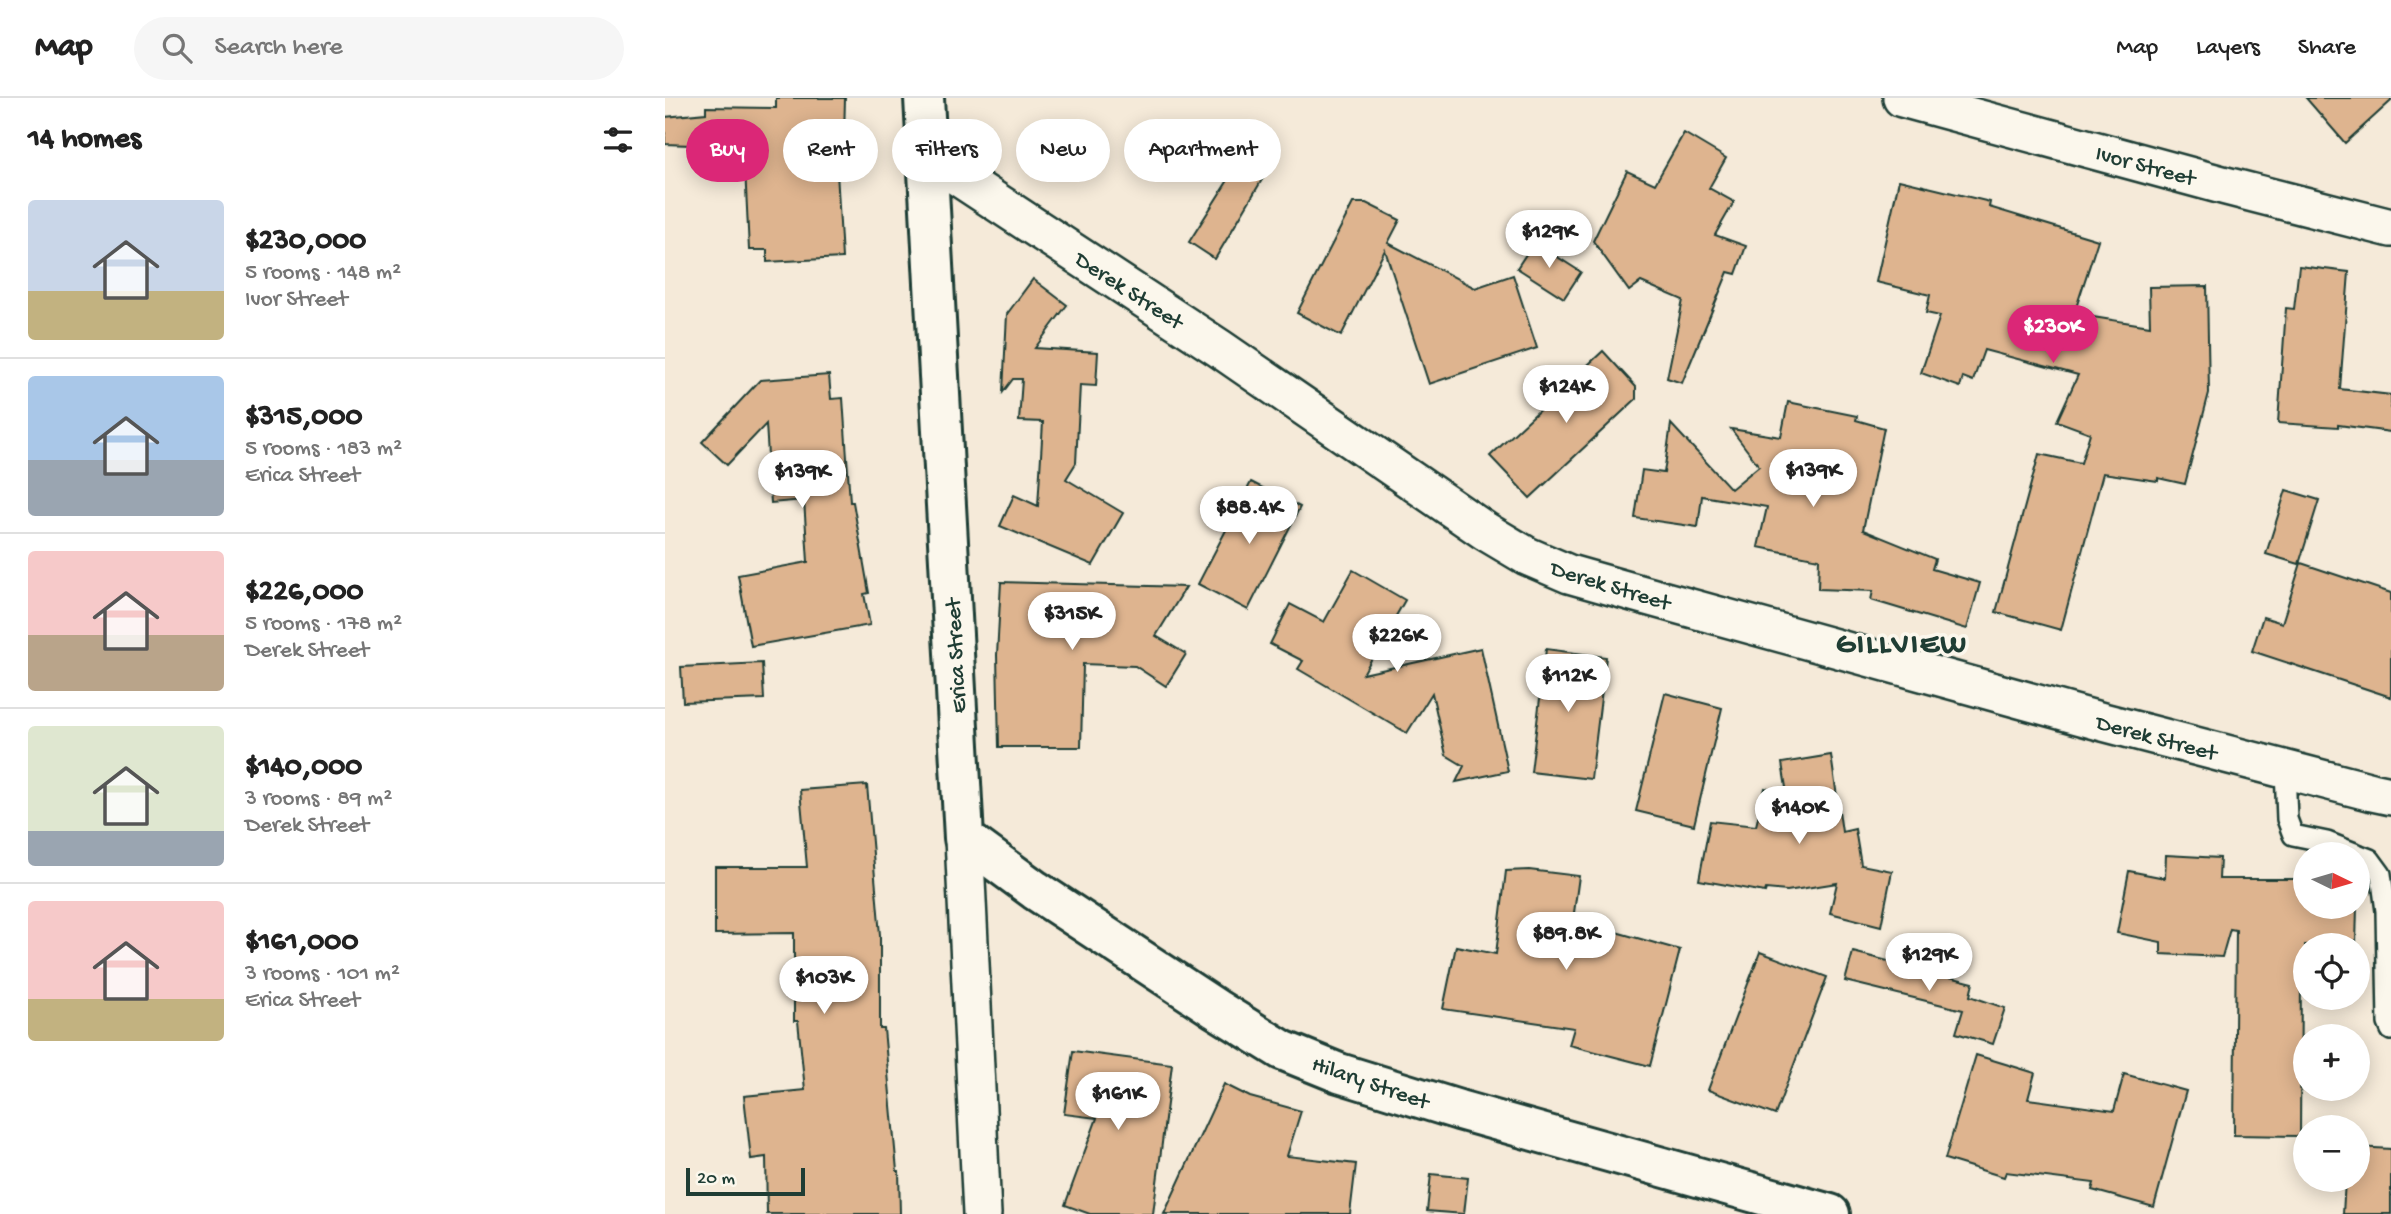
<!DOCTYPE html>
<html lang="en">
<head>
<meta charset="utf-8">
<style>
	body { margin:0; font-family:"Gochi Hand",sans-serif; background:#f6f6f6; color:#222; height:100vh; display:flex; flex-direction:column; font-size:26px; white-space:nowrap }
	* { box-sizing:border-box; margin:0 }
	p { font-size:23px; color:#767676 }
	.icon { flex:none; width:38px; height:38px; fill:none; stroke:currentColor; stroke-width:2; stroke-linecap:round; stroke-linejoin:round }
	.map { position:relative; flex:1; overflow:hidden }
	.sheet { display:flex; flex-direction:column; background:#fff; width:665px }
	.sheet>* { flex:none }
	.hud { position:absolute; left:21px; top:21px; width:665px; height:63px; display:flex; gap:14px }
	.needle { width:46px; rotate:95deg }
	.fabs { position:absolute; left:1628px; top:744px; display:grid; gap:14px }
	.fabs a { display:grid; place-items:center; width:77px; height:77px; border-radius:50%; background:#fff; box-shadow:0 4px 18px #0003; font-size:35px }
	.scale { position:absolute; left:21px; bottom:18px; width:119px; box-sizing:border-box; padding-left:7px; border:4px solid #1f3d34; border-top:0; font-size:19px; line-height:24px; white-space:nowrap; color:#1f3d34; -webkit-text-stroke:5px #fbf7ec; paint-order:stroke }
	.price { position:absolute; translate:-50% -60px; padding:0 16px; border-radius:24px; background:#fff; color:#222; font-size:23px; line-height:46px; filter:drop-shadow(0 2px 4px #0008) }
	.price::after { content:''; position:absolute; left:50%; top:42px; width:21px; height:16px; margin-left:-10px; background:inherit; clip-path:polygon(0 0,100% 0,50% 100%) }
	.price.on { background:#db2777; color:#fff }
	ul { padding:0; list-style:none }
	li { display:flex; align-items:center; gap:21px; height:175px; padding:0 28px }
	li+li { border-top:2px solid #e0e0e0 }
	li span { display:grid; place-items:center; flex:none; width:196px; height:140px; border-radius:7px; color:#555 }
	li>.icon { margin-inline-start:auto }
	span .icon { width:84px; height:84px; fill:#fffc; stroke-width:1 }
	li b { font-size:30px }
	h2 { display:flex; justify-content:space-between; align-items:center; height:84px; padding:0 28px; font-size:30px }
	.tag { padding:0 24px; border-radius:32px; background:#fff; box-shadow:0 4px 18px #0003; font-size:24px; line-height:63px }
	.tag.on { background:#db2777; color:#fff }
	header { display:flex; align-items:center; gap:42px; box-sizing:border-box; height:98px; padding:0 35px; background:#fff; border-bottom:2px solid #e0e0e0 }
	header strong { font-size:33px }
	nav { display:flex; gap:38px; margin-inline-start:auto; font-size:24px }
	.search { width:490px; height:63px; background:#f6f6f6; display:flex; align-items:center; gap:18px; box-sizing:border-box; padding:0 24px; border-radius:38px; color:#767676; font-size:26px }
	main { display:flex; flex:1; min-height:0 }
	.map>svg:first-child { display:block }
</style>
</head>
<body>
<header>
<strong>Map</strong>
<div class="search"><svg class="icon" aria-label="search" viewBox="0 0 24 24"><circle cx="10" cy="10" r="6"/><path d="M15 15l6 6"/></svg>Search here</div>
<nav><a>Map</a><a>Layers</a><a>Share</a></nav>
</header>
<main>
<section class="sheet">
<h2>14 homes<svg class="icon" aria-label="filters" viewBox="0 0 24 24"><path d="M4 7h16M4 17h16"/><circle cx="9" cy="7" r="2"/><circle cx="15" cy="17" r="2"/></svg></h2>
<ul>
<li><span style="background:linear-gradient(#c9d6e8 65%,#c2b280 0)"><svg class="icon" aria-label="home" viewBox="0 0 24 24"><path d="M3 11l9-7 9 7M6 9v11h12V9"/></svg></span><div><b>$230,000</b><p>5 rooms · 148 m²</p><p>Ivor Street</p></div></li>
<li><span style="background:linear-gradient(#a9c7e8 60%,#9aa5b1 0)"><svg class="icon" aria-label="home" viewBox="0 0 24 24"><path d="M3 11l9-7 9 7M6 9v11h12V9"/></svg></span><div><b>$315,000</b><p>5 rooms · 183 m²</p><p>Erica Street</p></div></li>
<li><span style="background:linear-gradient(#f6c9c9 60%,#b9a48a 0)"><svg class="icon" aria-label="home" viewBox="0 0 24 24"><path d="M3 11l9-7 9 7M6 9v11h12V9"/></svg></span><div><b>$226,000</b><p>5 rooms · 178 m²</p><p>Derek Street</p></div></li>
<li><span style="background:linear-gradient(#dfe7d0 75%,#9aa5b1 0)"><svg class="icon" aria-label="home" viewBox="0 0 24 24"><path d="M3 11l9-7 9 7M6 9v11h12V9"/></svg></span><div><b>$140,000</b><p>3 rooms · 89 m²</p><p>Derek Street</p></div></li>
<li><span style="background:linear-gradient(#f6c9c9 70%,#c2b280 0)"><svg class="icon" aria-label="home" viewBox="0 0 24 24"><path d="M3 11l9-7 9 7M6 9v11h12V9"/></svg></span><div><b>$161,000</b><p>3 rooms · 101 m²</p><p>Erica Street</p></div></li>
</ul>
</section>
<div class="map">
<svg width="1726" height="1116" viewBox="0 0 1726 1116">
	<rect width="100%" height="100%" fill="#f5ead9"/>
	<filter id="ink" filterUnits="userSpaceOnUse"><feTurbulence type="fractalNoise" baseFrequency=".0143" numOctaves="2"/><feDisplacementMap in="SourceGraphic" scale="14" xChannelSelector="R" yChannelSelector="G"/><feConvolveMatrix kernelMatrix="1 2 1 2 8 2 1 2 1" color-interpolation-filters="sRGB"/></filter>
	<g filter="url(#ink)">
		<!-- building -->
		<g fill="#deb48f" stroke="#1f3d34" stroke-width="2">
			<path d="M 111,0 L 180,0 L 179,39 L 170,39 L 177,160 L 102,164 L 102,152 L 84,152 L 79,49 L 0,46 L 0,19 L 41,15 L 41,9 L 111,10 Z"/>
			<path d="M 1641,0 L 1726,0 L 1726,3 L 1680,45 Z"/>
			<path d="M 1019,35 L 1061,60 L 1044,90 L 1069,104 L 1050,137 L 1081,148 L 1071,176 L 1063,174 L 1017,285 L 1002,280 L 1018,202 L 976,184 L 964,193 L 928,143 L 962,73 L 990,86 Z"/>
			<path d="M 591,38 L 614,53 L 550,161 L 524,144 Z"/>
			<path d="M 1234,82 L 1325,104 L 1324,109 L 1433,142 L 1409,216 L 1485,228 L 1484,189 L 1542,188 L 1544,295 L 1520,386 L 1493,380 L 1493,383 L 1438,375 L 1396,532 L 1331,514 L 1374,356 L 1416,365 L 1425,335 L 1392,323 L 1413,277 L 1319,252 L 1308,283 L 1298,279 L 1295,289 L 1256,275 L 1275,218 L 1261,215 L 1265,197 L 1211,184 Z"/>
			<path d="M 688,105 L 701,105 L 735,122 L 723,145 L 810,190 L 848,177 L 872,250 L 764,286 L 720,152 L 676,238 L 632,215 Z"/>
			<path d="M 869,144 L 916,174 L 899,200 L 852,170 Z"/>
			<path d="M 1634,168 L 1684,174 L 1675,291 L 1726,297 L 1726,334 L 1673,327 L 1673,329 L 1613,325 L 1621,210 L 1629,211 Z"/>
			<path d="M 368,181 L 402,207 L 370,250 L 433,254 L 431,288 L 415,287 L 411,365 L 401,381 L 458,415 L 428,467 L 335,428 L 349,397 L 373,408 L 378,324 L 354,323 L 357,281 L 348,281 L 338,294 L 342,216 Z"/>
			<path d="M 938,253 L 971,289 L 971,301 L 865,400 L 825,358 Z"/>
			<path d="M 164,277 L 166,301 L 178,300 L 185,404 L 188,404 L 204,495 L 199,496 L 205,527 L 86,548 L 73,477 L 143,464 L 139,402 L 106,405 L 101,326 L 62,367 L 37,344 L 95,282 Z"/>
			<path d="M 1123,304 L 1192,318 L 1191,322 L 1219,330 L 1198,432 L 1270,461 L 1267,471 L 1315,485 L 1302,531 L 1206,502 L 1208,493 L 1153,491 L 1154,461 L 1093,449 L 1102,409 L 1037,398 L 1033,429 L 970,420 L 977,372 L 999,375 L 1006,326 L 1066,391 L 1094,368 L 1066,331 L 1116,339 Z"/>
			<path d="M 586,384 L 635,409 L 583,512 L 533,486 Z"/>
			<path d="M 1621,392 L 1654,402 L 1634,466 L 1601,456 Z"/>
			<path d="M 1636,465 L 1726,495 L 1726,599 L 1587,553 L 1598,519 L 1617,525 Z"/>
			<path d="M 688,472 L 740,502 L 698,576 L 816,550 L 843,673 L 791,684 L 799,668 L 781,657 L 767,595 L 742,635 L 633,571 L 638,563 L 605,546 L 625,506 L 659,524 Z"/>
			<path d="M 336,484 L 521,489 L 491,538 L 521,556 L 501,588 L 470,568 L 418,566 L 416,649 L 334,649 L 332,557 Z"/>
			<path d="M 881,551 L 941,559 L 926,681 L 866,674 Z"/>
			<path d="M 97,565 L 99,601 L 18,604 L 16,569 Z"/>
			<path d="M 1000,595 L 1057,610 L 1029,727 L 971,713 Z"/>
			<path d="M 1166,657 L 1177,734 L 1190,731 L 1196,767 L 1227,773 L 1216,828 L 1165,815 L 1172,785 L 1122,793 L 1101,791 L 1100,794 L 1034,782 L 1045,723 L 1091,728 L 1100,690 L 1122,696 L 1117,665 Z"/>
			<path d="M 202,687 L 215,837 L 215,931 L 219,931 L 232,1073 L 234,1073 L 235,1116 L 102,1116 L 101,1059 L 86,1061 L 79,998 L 140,992 L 133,923 L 129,923 L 129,835 L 50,836 L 50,769 L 142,769 L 135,692 Z"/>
			<path d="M 1501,757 L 1555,760 L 1554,781 L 1640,781 L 1640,808 L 1692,808 L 1691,847 L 1640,847 L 1640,876 L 1636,876 L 1635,1038 L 1569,1037 L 1571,832 L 1565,831 L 1557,859 L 1496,856 L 1496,844 L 1452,835 L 1464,773 L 1500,780 Z"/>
			<path d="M 864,772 L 914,778 L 908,822 L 1015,852 L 985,968 L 904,947 L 909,930 L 778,911 L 791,848 L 831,856 L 841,773 Z"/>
			<path d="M 1095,854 L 1162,879 L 1110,1017 L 1043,992 Z"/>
			<path d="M 1188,854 L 1308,885 L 1305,898 L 1340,910 L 1328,946 L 1291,935 L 1298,912 L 1180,883 Z"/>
			<path d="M 408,953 L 507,966 L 488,1116 L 425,1116 L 400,1107 L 432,1020 L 399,1016 Z"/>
			<path d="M 1311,957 L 1370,975 L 1363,1001 L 1449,1013 L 1459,976 L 1521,993 L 1489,1109 L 1427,1092 L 1429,1085 L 1341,1074 L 1339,1079 L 1280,1061 Z"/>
			<path d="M 559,986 L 585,999 L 636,1013 L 622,1058 L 691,1066 L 685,1116 L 499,1116 Z"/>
			<path d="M 1692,1049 L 1726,1051 L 1726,1116 L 1678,1116 L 1680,1082 L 1692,1082 Z"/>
			<path d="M 766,1076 L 803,1080 L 799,1116 L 762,1113 Z"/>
		</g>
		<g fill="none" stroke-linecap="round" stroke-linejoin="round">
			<!-- lane casing -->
			<g stroke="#1f3d34" stroke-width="24">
				<g id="lane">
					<path d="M 1620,672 L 1622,721 L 1628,737 L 1662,744 L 1692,756"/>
					<path d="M 1692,756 L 1705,761 L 1716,776 L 1721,813 L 1723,925 L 1726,932"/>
				</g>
			</g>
			<!-- street casing -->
			<g stroke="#1f3d34" stroke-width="42">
				<g id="street">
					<path d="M 1237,0 L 1561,88 L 1726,130"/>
					<path d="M 263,59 L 554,250 L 820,433 L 862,458 L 904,476 L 971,495 L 1438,624 L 1707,694 L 1726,698"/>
					<path d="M 299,740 L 317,1116"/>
				</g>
			</g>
			<!-- secondary casing -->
			<g stroke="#1f3d34" stroke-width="44">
				<path id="secondary" d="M 259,0 L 299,740 L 370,792 L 551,911 L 617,952 L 674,975 L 794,1012 L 1165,1116"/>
			</g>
			<!-- lane -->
			<use href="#lane" stroke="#fbf7ec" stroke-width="19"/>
			<!-- street -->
			<use href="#street" stroke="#fbf7ec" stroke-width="37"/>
			<!-- secondary -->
			<use href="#secondary" stroke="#fbf7ec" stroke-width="38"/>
		</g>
	</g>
	<g text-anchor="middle" stroke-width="7" stroke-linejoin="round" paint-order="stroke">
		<!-- street labels -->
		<g font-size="23" fill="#1f3d34" stroke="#fbf7ec">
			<text transform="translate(1481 66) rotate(15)" y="8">Ivor Street</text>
			<text transform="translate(465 191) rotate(33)" y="8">Derek Street</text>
			<text transform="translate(946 486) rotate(17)" y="8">Derek Street</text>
			<text transform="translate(289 558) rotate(-93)" y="8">Erica Street</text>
			<text transform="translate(1492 638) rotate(15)" y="8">Derek Street</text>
			<text transform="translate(706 983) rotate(19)" y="8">Hilary Street</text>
		</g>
		<!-- district labels -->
		<g font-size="30" font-weight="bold" letter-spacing="2" fill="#1f3d34" stroke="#fbf7ec">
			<text x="1237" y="554">GILLVIEW</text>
		</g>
	</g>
</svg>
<div class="fabs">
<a><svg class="needle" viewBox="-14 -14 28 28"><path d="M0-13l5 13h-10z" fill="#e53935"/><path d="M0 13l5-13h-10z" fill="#767676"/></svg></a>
<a><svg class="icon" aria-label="locate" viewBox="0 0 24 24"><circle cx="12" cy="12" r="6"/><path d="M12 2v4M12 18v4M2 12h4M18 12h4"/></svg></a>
<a>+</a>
<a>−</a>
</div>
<div class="scale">20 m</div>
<b class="price" style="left:884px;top:172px">$129K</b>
<b class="price on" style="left:1388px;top:267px">$230K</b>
<b class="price" style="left:901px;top:327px">$124K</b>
<b class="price" style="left:1148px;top:411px">$139K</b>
<b class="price" style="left:137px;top:412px">$139K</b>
<b class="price" style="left:584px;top:448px">$88.4K</b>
<b class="price" style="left:407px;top:554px">$315K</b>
<b class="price" style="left:732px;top:576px">$226K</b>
<b class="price" style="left:903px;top:616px">$112K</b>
<b class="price" style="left:1134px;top:748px">$140K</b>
<b class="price" style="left:901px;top:874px">$89.8K</b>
<b class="price" style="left:1264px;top:895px">$129K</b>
<b class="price" style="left:159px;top:918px">$103K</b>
<b class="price" style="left:453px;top:1034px">$161K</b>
<div class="hud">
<a class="tag on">Buy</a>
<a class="tag">Rent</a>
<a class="tag">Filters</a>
<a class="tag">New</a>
<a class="tag">Apartment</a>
</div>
</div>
</main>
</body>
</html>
